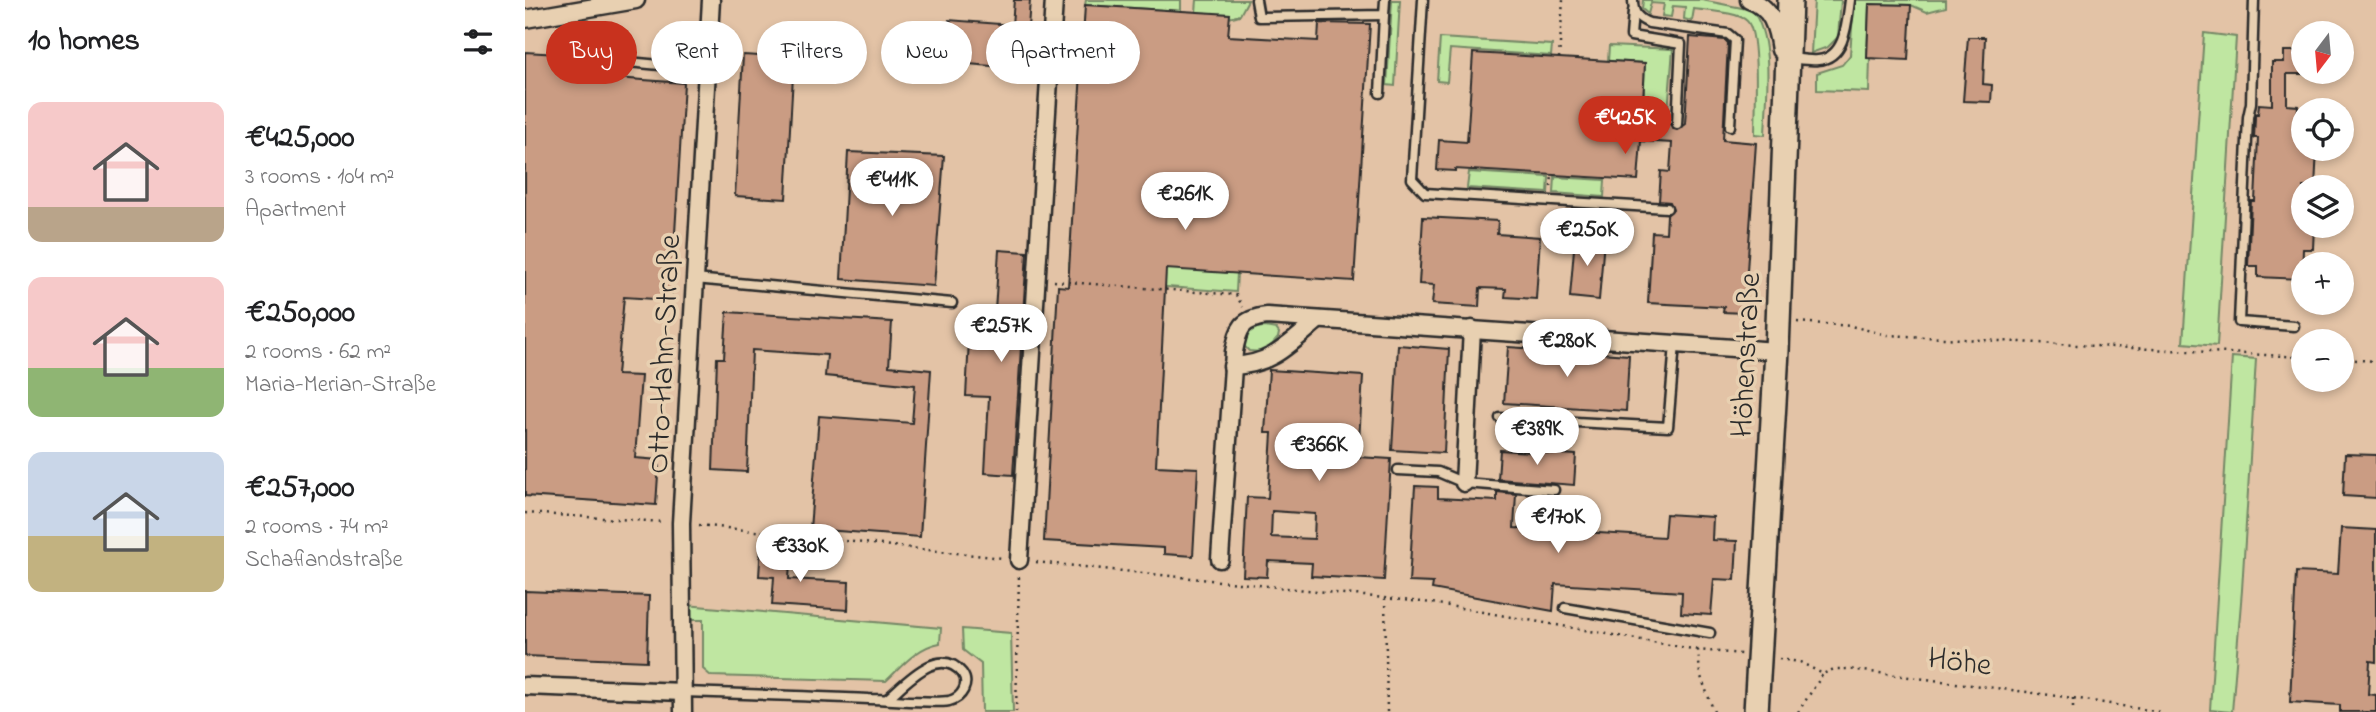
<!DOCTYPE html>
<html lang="en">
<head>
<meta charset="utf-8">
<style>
	body { margin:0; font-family:"Indie Flower",sans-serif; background:#f6f6f6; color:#202124; height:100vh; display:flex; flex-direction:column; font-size:26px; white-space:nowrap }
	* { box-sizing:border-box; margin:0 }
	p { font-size:23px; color:#757577 }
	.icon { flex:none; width:38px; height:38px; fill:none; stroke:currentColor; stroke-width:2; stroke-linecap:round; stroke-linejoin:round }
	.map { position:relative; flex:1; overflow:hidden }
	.sheet { display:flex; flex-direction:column; background:#fff; width:525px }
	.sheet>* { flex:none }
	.guide { position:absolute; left:21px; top:21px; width:665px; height:63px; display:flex; gap:14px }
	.needle { width:46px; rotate:196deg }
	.fabs { position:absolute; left:1766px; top:21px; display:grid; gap:14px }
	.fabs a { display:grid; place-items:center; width:63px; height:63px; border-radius:50%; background:#fff; box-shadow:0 4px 10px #0003; font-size:35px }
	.price { position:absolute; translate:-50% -60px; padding:0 16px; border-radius:24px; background:#fff; color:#222; font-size:23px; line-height:46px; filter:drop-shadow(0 2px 4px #0008) }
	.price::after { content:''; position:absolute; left:50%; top:42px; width:21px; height:16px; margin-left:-10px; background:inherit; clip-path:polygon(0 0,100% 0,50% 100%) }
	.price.on { background:#c8321e; color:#fff }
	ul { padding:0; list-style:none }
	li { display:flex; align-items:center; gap:21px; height:175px; padding:0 28px }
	li span { display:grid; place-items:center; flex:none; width:196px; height:140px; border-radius:14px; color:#555 }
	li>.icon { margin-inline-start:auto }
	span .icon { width:84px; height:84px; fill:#fffc; stroke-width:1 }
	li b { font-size:30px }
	h2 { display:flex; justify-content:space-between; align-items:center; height:84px; padding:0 28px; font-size:30px }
	.pill { padding:0 24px; border-radius:32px; background:#fff; box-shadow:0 4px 10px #0003; font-size:24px; line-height:63px }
	.pill.on { background:#c8321e; color:#fff }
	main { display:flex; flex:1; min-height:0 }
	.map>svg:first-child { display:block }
</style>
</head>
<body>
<main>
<section class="sheet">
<h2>10 homes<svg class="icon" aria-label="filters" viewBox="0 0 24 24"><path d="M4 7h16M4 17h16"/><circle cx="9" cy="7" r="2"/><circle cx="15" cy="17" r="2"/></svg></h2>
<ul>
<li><span style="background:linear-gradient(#f6c9c9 75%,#b9a48a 0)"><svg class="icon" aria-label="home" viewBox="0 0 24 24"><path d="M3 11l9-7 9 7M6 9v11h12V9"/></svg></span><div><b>€425,000</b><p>3 rooms · 104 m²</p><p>Apartment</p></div></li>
<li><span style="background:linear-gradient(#f6c9c9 65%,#8fb573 0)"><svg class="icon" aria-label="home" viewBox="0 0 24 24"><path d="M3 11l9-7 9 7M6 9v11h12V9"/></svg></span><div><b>€250,000</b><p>2 rooms · 62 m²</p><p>Maria-Merian-Straße</p></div></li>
<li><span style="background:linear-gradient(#c9d6e8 60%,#c2b280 0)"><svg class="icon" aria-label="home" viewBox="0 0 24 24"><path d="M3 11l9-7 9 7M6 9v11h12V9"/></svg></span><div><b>€257,000</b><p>2 rooms · 74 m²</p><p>Schaflandstraße</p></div></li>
</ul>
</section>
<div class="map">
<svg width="1851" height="712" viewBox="0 0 1851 712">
	<rect width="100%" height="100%" fill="#e3c3a6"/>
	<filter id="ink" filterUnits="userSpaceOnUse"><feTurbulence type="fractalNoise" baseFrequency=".0143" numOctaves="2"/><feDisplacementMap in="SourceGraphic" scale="14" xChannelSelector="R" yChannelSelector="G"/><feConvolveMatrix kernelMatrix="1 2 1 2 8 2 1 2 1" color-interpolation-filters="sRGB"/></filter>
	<g filter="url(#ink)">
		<!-- green -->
		<g fill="#bfe6a1" stroke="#758866" stroke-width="2">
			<path d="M 561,0 L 656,0 L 656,11 L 560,5 Z"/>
			<path d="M 672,0 L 723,0 L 715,15 L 704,18 L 671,12 Z"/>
			<path d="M 867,0 L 875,0 L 870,86 L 862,85 Z"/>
			<path d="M 1118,0 L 1177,0 L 1227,10 C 1250,39 1241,100 1240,135 L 1230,134 C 1230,114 1235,33 1222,21 C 1213,12 1182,11 1169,9 L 1167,21 L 1159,19 L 1160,7 L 1148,6 L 1146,17 L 1137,16 L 1139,4 L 1126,3 L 1123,14 L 1117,9 Z"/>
			<path d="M 1289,0 L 1316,0 L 1313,37 L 1303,47 L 1286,53 Z"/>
			<path d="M 1329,0 L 1421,0 L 1421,7 L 1402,12 L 1386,5 L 1344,4 L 1342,58 L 1345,58 L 1344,92 L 1292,90 L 1292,73 L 1317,65 L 1325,55 Z"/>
			<path d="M 1679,33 L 1711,37 L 1692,346 L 1658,343 Z"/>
			<path d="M 915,38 L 1027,45 L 1026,56 L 925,49 L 922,82 L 912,81 Z"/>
			<path d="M 1084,46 L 1148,49 L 1142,124 L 1138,123 L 1139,111 L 1118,109 L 1120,63 L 1083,61 Z"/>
			<path d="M 944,172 L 1024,177 L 1023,193 L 942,188 Z"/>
			<path d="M 1030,177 L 1080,180 L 1079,197 L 1029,193 Z"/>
			<path d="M 544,262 L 712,273 L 711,292 L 544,280 Z"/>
			<path d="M 740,327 L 751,329 L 754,333 L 753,338 L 745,347 L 736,352 L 724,351 L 719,346 L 721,332 L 727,328 Z"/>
			<path d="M 1707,357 L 1731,359 L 1717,590 L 1707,712 L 1685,710 Z"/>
			<path d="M 161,605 L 416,628 L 415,643 C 392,647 377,666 361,681 L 186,676 L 178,669 L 178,620 L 161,620 Z"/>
			<path d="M 437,629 L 486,633 L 488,712 L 457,712 L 456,664 L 438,650 Z"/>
		</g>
		<!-- building -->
		<g fill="#ca9c83" stroke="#2b2b2b" stroke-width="2" fill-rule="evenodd">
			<path d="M 489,0 L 505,0 L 500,69 L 421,62 L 424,20 L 487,25 Z"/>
			<path d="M 1344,4 L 1386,5 L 1383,60 L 1342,58 Z"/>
			<path d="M 560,5 L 705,14 L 703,36 L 793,41 L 794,23 L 845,24 L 829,281 L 641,269 L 631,466 L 673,468 L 668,556 L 639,554 L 639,548 L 519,541 L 533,286 L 543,287 Z"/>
			<path d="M 1165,37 L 1200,40 L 1203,43 L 1198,140 L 1231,143 L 1219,313 L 1198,312 L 1199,307 L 1123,303 L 1127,232 L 1141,233 L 1142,215 L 1148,209 L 1145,202 L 1134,201 L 1136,171 L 1145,172 L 1147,143 L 1116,141 L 1113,180 L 930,169 L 930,171 L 912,170 L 914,140 L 942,142 L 948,53 L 1120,63 L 1117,122 L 1145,124 L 1148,129 L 1152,130 L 1160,124 Z"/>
			<path d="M 1443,37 L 1460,37 L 1458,84 L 1467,85 L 1466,102 L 1438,101 Z"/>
			<path d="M 1759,51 L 1778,51 L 1778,74 L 1762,74 L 1762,105 L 1773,106 L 1772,133 L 1778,134 L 1778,149 L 1792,149 L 1790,187 L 1778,187 L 1778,226 L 1789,226 L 1788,249 L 1778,249 L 1777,279 L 1733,277 L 1733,266 L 1723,266 L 1726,201 L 1730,201 L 1733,138 L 1729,138 L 1730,118 L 1730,114 L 1733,114 L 1734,104 L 1747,105 L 1747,62 L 1759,62 Z"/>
			<path d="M 0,52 L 51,55 L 50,75 L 159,83 L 146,300 L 99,297 L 92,375 L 116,376 L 110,458 L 134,460 L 131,505 L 0,496 Z"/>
			<path d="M 218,55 L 269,58 L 261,199 L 210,196 Z"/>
			<path d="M 323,152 L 419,156 L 409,286 L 316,279 Z"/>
			<path d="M 898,217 L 973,221 L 972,234 L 1015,237 L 1011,299 L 980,297 L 981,289 L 955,288 L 954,307 L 907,304 L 909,285 L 894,284 Z"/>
			<path d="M 1050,237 L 1079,240 L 1074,300 L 1045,297 Z"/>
			<path d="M 474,250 L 502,252 L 488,475 L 460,473 L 464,397 L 441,396 L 444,340 L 468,341 Z"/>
			<path d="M 202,312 L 367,322 L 364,366 L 406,370 L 395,537 L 285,529 L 294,416 L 387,423 L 390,385 L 300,376 L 302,355 L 227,350 L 222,472 L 188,470 L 192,358 L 199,358 Z"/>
			<path d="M 873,345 L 924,349 L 919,453 L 867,450 Z"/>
			<path d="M 983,347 L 1104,355 L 1101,411 L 979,403 Z"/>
			<path d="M 744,370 L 838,376 L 833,457 L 866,459 L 859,580 L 786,576 L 787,563 L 743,561 L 742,577 L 718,576 L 722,497 L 743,498 L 747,433 L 740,433 ZM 747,511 L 790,514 L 789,539 L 746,537 Z"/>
			<path d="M 975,450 L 1051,455 L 1049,485 L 973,479 Z"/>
			<path d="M 1820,454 L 1851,455 L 1851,498 L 1818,496 Z"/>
			<path d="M 890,486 L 913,487 L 913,498 L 972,501 L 972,492 L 991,494 L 989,528 L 1139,537 L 1141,514 L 1188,517 L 1187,540 L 1212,541 L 1210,580 L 1189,579 L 1186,615 L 1156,613 L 1157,592 L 1030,584 L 1028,611 L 907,589 L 908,583 L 884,582 Z"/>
			<path d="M 1816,528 L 1851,530 L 1851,662 L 1845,661 L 1843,694 L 1851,695 L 1851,712 L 1815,712 L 1815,705 L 1765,702 L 1771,572 L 1813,574 Z"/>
			<path d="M 236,546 L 266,548 L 264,579 L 324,582 L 323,610 L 247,605 L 249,577 L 234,576 Z"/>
			<path d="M 0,591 L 124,596 L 122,661 L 0,656 Z"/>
		</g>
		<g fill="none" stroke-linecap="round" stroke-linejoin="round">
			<!-- service casing -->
			<g stroke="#2b2b2b" stroke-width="13">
				<g id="service">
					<path d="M 731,0 L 734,17 L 859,15 L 860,0"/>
					<path d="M 898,0 L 887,179 L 900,193 L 1142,208"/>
					<path d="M 1108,0 C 1108,13 1112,18 1124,23 L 1203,34 L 1210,40 L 1205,126"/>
					<path d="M 1729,0 L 1726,103 L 1723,117 L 1714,322 L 1769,326"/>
					<path d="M 1108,11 L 1106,36 L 1156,44 L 1152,124"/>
					<path d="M 1265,58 C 1274,59 1284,61 1293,60 C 1321,58 1322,21 1325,0"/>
					<path d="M 72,59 L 166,68 L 182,66"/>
					<path d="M 855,93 L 859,15"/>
					<path d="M 170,279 L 427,303"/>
					<path d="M 975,418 L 1143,427 L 1150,344"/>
					<path d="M 873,470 L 913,472 L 939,483 L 1029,490"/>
					<path d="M 1040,608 L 1185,633"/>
					<path d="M 158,692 C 220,694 282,696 344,699 C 365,699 406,704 424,701 C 437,698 445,684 437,673 C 414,644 380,684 362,699"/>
				</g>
			</g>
			<!-- minor casing -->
			<g stroke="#2b2b2b" stroke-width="21">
				<g id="minor">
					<path d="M 1224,0 C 1247,7 1252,28 1255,50"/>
					<path d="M 0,19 L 111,0"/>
					<path d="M 707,366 C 747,365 764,344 793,320"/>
					<path d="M 939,483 L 947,329"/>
					<path d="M 695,559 L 709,352 C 713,328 717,319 742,316 L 1252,351"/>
					<path d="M 494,560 L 529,0"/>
					<path d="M 0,686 L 158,692"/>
					<path d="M 158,712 L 156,523 L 186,0"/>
				</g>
			</g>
			<!-- secondary casing -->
			<g stroke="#2b2b2b" stroke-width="28">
				<path id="secondary" d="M 1231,712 L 1252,351 L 1265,0"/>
			</g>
			<!-- path -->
			<g stroke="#2b2b2b" stroke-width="2.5" stroke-dasharray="2 5" stroke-linecap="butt">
				<path d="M 1034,58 L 1038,0"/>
				<path d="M 1026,187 L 1027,175"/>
				<path d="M 529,281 L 711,295 L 718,307"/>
				<path d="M 1272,322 L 1326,326 L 1362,335 L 1778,357"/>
				<path d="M 1816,359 L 1851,361"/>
				<path d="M 0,513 L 139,522"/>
				<path d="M 174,525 L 477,558"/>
				<path d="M 511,562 L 907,603 L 1173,650"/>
				<path d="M 860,598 L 862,712"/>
				<path d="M 1254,659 L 1275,662 L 1298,674 L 1309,669 L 1323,669 L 1548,698 L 1635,712"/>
				<path d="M 1548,698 L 1548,712"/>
				<path d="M 491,712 L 494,574"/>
				<path d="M 1189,712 L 1175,674 L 1173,650 L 1216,654"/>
				<path d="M 1273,712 L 1298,674"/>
			</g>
			<!-- service -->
			<use href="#service" stroke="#e8d0b1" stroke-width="8"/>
			<!-- minor -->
			<use href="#minor" stroke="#e8d0b1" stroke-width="16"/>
			<!-- secondary -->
			<use href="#secondary" stroke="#e8d0b1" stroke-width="23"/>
		</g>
	</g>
	<g text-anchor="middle" stroke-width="7" stroke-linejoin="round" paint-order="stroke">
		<!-- street labels -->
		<g font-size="32" fill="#2b2b2b" stroke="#e8d0b1">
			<text transform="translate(137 354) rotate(-87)" y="11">Otto-Hahn-Straße</text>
			<text transform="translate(1219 355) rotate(-87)" y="11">Höhenstraße</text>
			<text transform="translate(1435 660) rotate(7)" y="11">Höhe</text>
		</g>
	</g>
</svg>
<div class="fabs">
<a><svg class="needle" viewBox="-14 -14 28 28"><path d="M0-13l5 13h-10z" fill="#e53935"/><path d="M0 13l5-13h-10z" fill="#757577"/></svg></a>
<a><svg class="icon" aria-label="locate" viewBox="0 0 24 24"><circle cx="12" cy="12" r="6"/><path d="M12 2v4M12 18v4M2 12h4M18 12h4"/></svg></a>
<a><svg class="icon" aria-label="layers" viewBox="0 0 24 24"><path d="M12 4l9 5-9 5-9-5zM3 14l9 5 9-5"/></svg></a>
<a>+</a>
<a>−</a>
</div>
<b class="price on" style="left:1100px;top:156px">€425K</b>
<b class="price" style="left:367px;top:218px">€411K</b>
<b class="price" style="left:660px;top:232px">€261K</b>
<b class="price" style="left:1062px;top:268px">€250K</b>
<b class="price" style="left:476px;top:364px">€257K</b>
<b class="price" style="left:1042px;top:379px">€280K</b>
<b class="price" style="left:1012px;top:467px">€389K</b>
<b class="price" style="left:794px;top:483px">€366K</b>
<b class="price" style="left:1033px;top:555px">€170K</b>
<b class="price" style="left:275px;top:584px">€330K</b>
<div class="guide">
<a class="pill on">Buy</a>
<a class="pill">Rent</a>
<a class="pill">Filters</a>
<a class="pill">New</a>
<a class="pill">Apartment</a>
</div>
</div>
</main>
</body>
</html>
